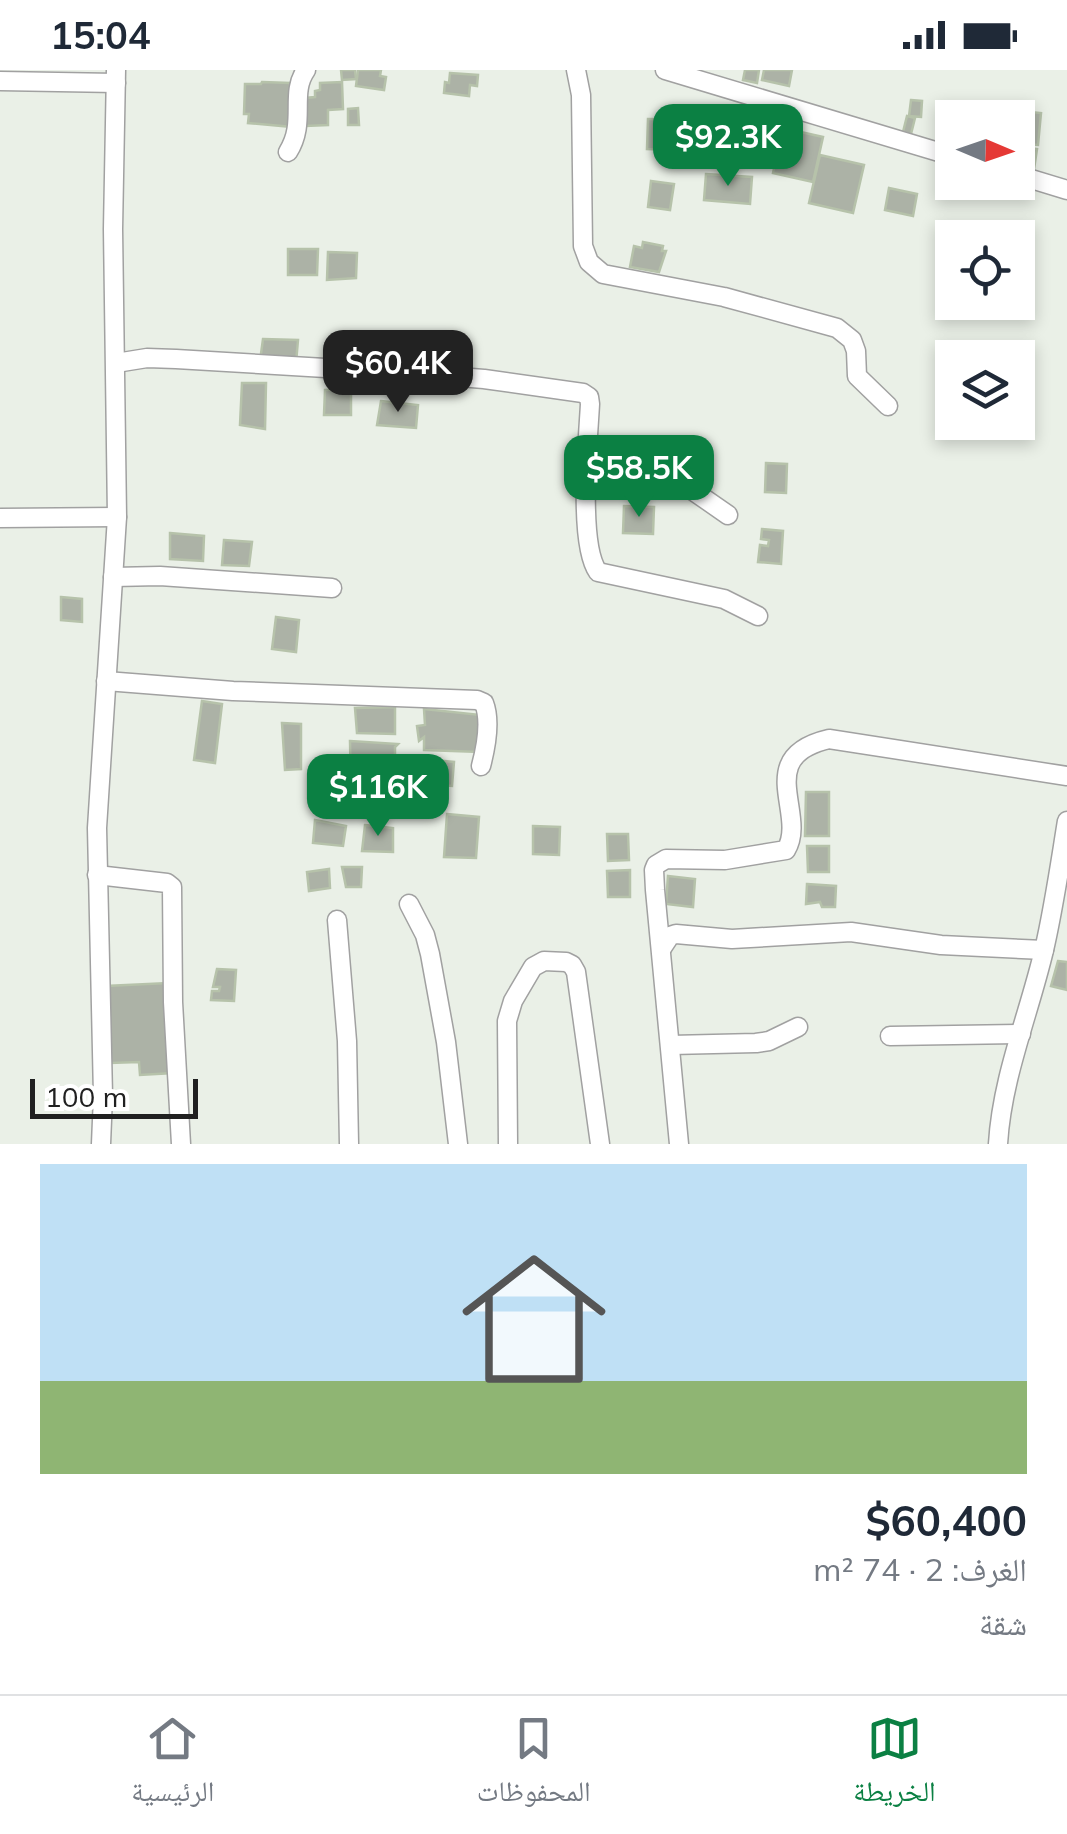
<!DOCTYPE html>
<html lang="ar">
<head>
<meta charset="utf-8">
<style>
	body { margin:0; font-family:Mulish,"Noto Naskh Arabic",sans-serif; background:#f6f6f7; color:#1f2937; direction:rtl; height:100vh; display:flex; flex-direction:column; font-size:38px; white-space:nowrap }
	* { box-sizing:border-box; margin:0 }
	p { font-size:32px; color:#747a83 }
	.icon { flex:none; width:55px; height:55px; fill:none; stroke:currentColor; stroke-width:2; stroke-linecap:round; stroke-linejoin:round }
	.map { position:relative; height:1074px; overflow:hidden; direction:ltr }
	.sheet { display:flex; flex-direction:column; background:#fff; flex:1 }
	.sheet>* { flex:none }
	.needle { width:65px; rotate:92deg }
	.tools { position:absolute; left:935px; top:30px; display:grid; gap:20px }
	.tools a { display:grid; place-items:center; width:100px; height:100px; border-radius:0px; background:#fff; box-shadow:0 5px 15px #0003; font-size:50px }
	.scale { position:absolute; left:30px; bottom:25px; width:168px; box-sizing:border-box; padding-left:10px; border:5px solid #202020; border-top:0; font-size:28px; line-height:35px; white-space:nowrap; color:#202020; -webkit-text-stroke:8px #fff; paint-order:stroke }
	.price { position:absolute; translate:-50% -85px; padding:0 22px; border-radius:20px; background:#0b8043; color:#fff; font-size:32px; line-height:65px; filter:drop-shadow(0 2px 5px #0008) }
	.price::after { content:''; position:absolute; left:50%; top:60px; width:30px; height:22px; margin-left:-15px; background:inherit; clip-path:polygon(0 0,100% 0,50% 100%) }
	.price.active { background:#222; color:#fff }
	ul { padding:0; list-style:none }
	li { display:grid; align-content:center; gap:20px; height:530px; padding:0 40px }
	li+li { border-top:2px solid #e0e1e3 }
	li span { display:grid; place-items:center; height:310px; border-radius:0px; color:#555 }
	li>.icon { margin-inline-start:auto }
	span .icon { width:180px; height:180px; fill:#fffc; stroke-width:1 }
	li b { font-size:42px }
	.status { display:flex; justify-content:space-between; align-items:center; height:70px; padding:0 50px; background:#fff; direction:ltr }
	.status svg { height:28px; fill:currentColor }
	.tab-bar { display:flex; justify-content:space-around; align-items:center; height:140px; border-top:2px solid #e0e1e3; background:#fff; font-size:28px; color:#747a83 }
	.tab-bar a { display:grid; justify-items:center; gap:5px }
	.tab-bar .active { color:#0b8043 }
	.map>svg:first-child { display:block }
</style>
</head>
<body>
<div class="status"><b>15:04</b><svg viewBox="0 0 49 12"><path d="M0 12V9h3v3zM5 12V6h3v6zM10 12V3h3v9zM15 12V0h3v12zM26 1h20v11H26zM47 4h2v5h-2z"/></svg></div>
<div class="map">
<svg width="1067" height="1074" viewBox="0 0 1067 1074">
	<rect width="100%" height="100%" fill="#eaf0e7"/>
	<!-- building -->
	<g fill="#acb2a6" stroke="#b6c2aa" stroke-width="2.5">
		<path d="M 341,0 L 355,0 L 356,9 L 342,10 Z"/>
		<path d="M 358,0 L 381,0 L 380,6 L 386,7 L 384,20 L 356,16 Z"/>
		<path d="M 745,0 L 759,0 L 757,13 L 743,10 Z"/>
		<path d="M 764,0 L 792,0 L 789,16 L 762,10 Z"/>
		<path d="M 450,3 L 478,5 L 477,16 L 470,15 L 469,26 L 444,23 L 445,12 L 449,13 Z"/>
		<path d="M 262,12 L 290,13 L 290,35 L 293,57 L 248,53 L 249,44 L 244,44 L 245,14 L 261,14 Z"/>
		<path d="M 342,12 L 343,39 L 328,40 L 328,55 L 306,56 L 305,28 L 315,27 L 315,21 L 320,20 L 320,13 Z"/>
		<path d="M 911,30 L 922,31 L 921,47 L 909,46 Z"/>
		<path d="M 943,32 L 964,34 L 962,48 L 952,48 L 952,54 L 942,53 Z"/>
		<path d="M 358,38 L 359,55 L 348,55 L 348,39 Z"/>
		<path d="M 968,38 L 995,40 L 994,48 L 967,48 Z"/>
		<path d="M 1010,40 L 1041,43 L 1038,75 L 1027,74 L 1029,53 L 1018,52 L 1018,48 L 1009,48 Z"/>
		<path d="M 907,46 L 915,48 L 911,64 L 903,62 Z"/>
		<path d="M 738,47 L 760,49 L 757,89 L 734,87 Z"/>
		<path d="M 648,49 L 674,49 L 673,80 L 647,79 Z"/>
		<path d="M 783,58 L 823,67 L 813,112 L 773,103 Z"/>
		<path d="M 709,62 L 730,64 L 728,86 L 707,84 Z"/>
		<path d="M 1028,78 L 1037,79 L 1034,99 L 1025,98 Z"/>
		<path d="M 820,85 L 864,95 L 853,143 L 809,133 Z"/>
		<path d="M 706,104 L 752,107 L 750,134 L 704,130 Z"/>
		<path d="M 651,111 L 674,114 L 670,140 L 648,137 Z"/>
		<path d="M 889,118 L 917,124 L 913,146 L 885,140 Z"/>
		<path d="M 643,172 L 663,176 L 662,181 L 666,181 L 659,202 L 630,197 L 634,176 L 642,178 Z"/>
		<path d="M 288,179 L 318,179 L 317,205 L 288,205 Z"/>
		<path d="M 328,182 L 357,183 L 356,208 L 327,210 Z"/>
		<path d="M 263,269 L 298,270 L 296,293 L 260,291 Z"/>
		<path d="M 242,313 L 266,313 L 265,359 L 240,355 Z"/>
		<path d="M 351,319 L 351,345 L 324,345 L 325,320 Z"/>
		<path d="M 381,331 L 418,335 L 416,358 L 377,355 Z"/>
		<path d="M 766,393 L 787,394 L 786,423 L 765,422 Z"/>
		<path d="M 624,436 L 654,437 L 653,464 L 623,463 Z"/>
		<path d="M 762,459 L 783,461 L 781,494 L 758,492 L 760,475 L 768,476 L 769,470 L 761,469 Z"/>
		<path d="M 170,463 L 204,466 L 203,491 L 170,489 Z"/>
		<path d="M 224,470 L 252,472 L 249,496 L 222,495 Z"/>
		<path d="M 61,527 L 82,529 L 82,552 L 61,550 Z"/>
		<path d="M 276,547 L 299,550 L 296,582 L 272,579 Z"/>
		<path d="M 202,631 L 222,634 L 215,693 L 194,690 Z"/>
		<path d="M 395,637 L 395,664 L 357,663 L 355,638 Z"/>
		<path d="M 424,639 L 481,645 L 480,682 L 424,680 L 424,667 L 419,671 L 417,656 L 425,655 Z"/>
		<path d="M 282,653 L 301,654 L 301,699 L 285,700 Z"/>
		<path d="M 350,671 L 398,674 L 395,677 L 395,722 L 351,720 Z"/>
		<path d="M 411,688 L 454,692 L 452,716 L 412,713 Z"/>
		<path d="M 806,722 L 829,722 L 829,766 L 805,766 Z"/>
		<path d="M 447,744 L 479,747 L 476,788 L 444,787 Z"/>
		<path d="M 315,750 L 346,756 L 343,776 L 313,773 Z"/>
		<path d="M 365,755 L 393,758 L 393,782 L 362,781 Z"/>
		<path d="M 533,756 L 560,757 L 559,785 L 533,784 Z"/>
		<path d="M 607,764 L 628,764 L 629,790 L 608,791 Z"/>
		<path d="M 807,776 L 829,776 L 829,802 L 808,802 Z"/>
		<path d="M 342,797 L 362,797 L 361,817 L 346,817 Z"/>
		<path d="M 329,799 L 330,818 L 309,821 L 307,802 Z"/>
		<path d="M 630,800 L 630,827 L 608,827 L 607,801 Z"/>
		<path d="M 668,806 L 695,809 L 693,837 L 666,834 Z"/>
		<path d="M 807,814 L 836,816 L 835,837 L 822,837 L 820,832 L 806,834 Z"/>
		<path d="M 1058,891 L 1067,892 L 1067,920 L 1051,916 Z"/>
		<path d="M 217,899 L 236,900 L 234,931 L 211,930 L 212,921 L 219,921 L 220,917 L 213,917 Z"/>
		<path d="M 168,913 L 173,1003 L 140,1005 L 139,992 L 110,993 L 106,916 Z"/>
	</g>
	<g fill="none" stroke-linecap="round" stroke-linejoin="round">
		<!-- minor casing -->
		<g stroke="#a1a1a1" stroke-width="21">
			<g id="minor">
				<path d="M 576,0 L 581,25 L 583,176 L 589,192 L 603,204 L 724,227 L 837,258 L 852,270 L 856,281 L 857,306 L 888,336"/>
				<path d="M 665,0 L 952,86"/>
				<path d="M 0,11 L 116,13"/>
				<path d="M 288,82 C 307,52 289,24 306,0"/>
				<path d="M 1018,105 L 1067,120"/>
				<path d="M 116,293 L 147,288 L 176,289 L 409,303 L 484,309 L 583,323 L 589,327 L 590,334 C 588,371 578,474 598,502 L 724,529 L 758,546"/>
				<path d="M 587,398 L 623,399 L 676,409 L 728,445"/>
				<path d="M 0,448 L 117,447"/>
				<path d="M 113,507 L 160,506 L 332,518"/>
				<path d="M 106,611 L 233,621 L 477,630 L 484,633 C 491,651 486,677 481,696"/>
				<path d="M 97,805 L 167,813 L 172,817 L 173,932 L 181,1074"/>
				<path d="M 409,834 L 425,865 L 430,884 L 446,972 L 458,1074"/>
				<path d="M 337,850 L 347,971 L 349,1074"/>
				<path d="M 662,878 L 670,866 L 676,864 L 732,869 L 851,862 L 941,875 L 1044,880"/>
				<path d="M 890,966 L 1021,964"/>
				<path d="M 671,975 L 756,973 L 769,971 L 798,957"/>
				<path d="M 101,1074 L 103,1026 L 97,758 L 117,447 L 113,159 L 116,0"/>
				<path d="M 508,1074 L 507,951 L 513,931 L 533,897 L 544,891 L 566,892 L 572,895 L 576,902 L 600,1074"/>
				<path d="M 679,1074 L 655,820 L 654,800 L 656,795 L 666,789 L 725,790 L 786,780 C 808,744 752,687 829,669 L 1067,706"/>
				<path d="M 998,1074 C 1002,1007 1029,944 1044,880 C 1054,837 1060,794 1067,751"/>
			</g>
		</g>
		<!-- minor -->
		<use href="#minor" stroke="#fff" stroke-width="18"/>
	</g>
</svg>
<div class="tools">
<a><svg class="needle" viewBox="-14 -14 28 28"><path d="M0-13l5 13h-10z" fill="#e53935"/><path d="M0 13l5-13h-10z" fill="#747a83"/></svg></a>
<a><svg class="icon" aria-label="locate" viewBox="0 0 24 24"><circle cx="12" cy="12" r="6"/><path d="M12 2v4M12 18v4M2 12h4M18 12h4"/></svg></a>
<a><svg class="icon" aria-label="layers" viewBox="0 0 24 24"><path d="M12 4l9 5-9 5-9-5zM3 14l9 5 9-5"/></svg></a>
</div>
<div class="scale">100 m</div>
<b class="price" style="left:728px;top:119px">$92.3K</b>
<b class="price active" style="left:398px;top:345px">$60.4K</b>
<b class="price" style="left:639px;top:450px">$58.5K</b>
<b class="price" style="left:378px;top:769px">$116K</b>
</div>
<section class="sheet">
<ul>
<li><span style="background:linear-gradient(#bfe0f5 70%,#8fb573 0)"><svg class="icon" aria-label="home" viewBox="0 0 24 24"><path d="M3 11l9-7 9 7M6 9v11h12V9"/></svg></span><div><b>$60,400</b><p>الغرف: 2 · 74 m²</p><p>شقة</p></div></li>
</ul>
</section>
<nav class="tab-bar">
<a class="active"><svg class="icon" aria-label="map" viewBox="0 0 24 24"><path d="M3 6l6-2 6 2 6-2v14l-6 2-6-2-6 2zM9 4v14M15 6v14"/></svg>الخريطة</a>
<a><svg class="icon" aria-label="saved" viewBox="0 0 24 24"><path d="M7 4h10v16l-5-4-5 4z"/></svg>المحفوظات</a>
<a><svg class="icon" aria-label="home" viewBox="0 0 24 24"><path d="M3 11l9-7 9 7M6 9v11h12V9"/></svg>الرئيسية</a>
</nav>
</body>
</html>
